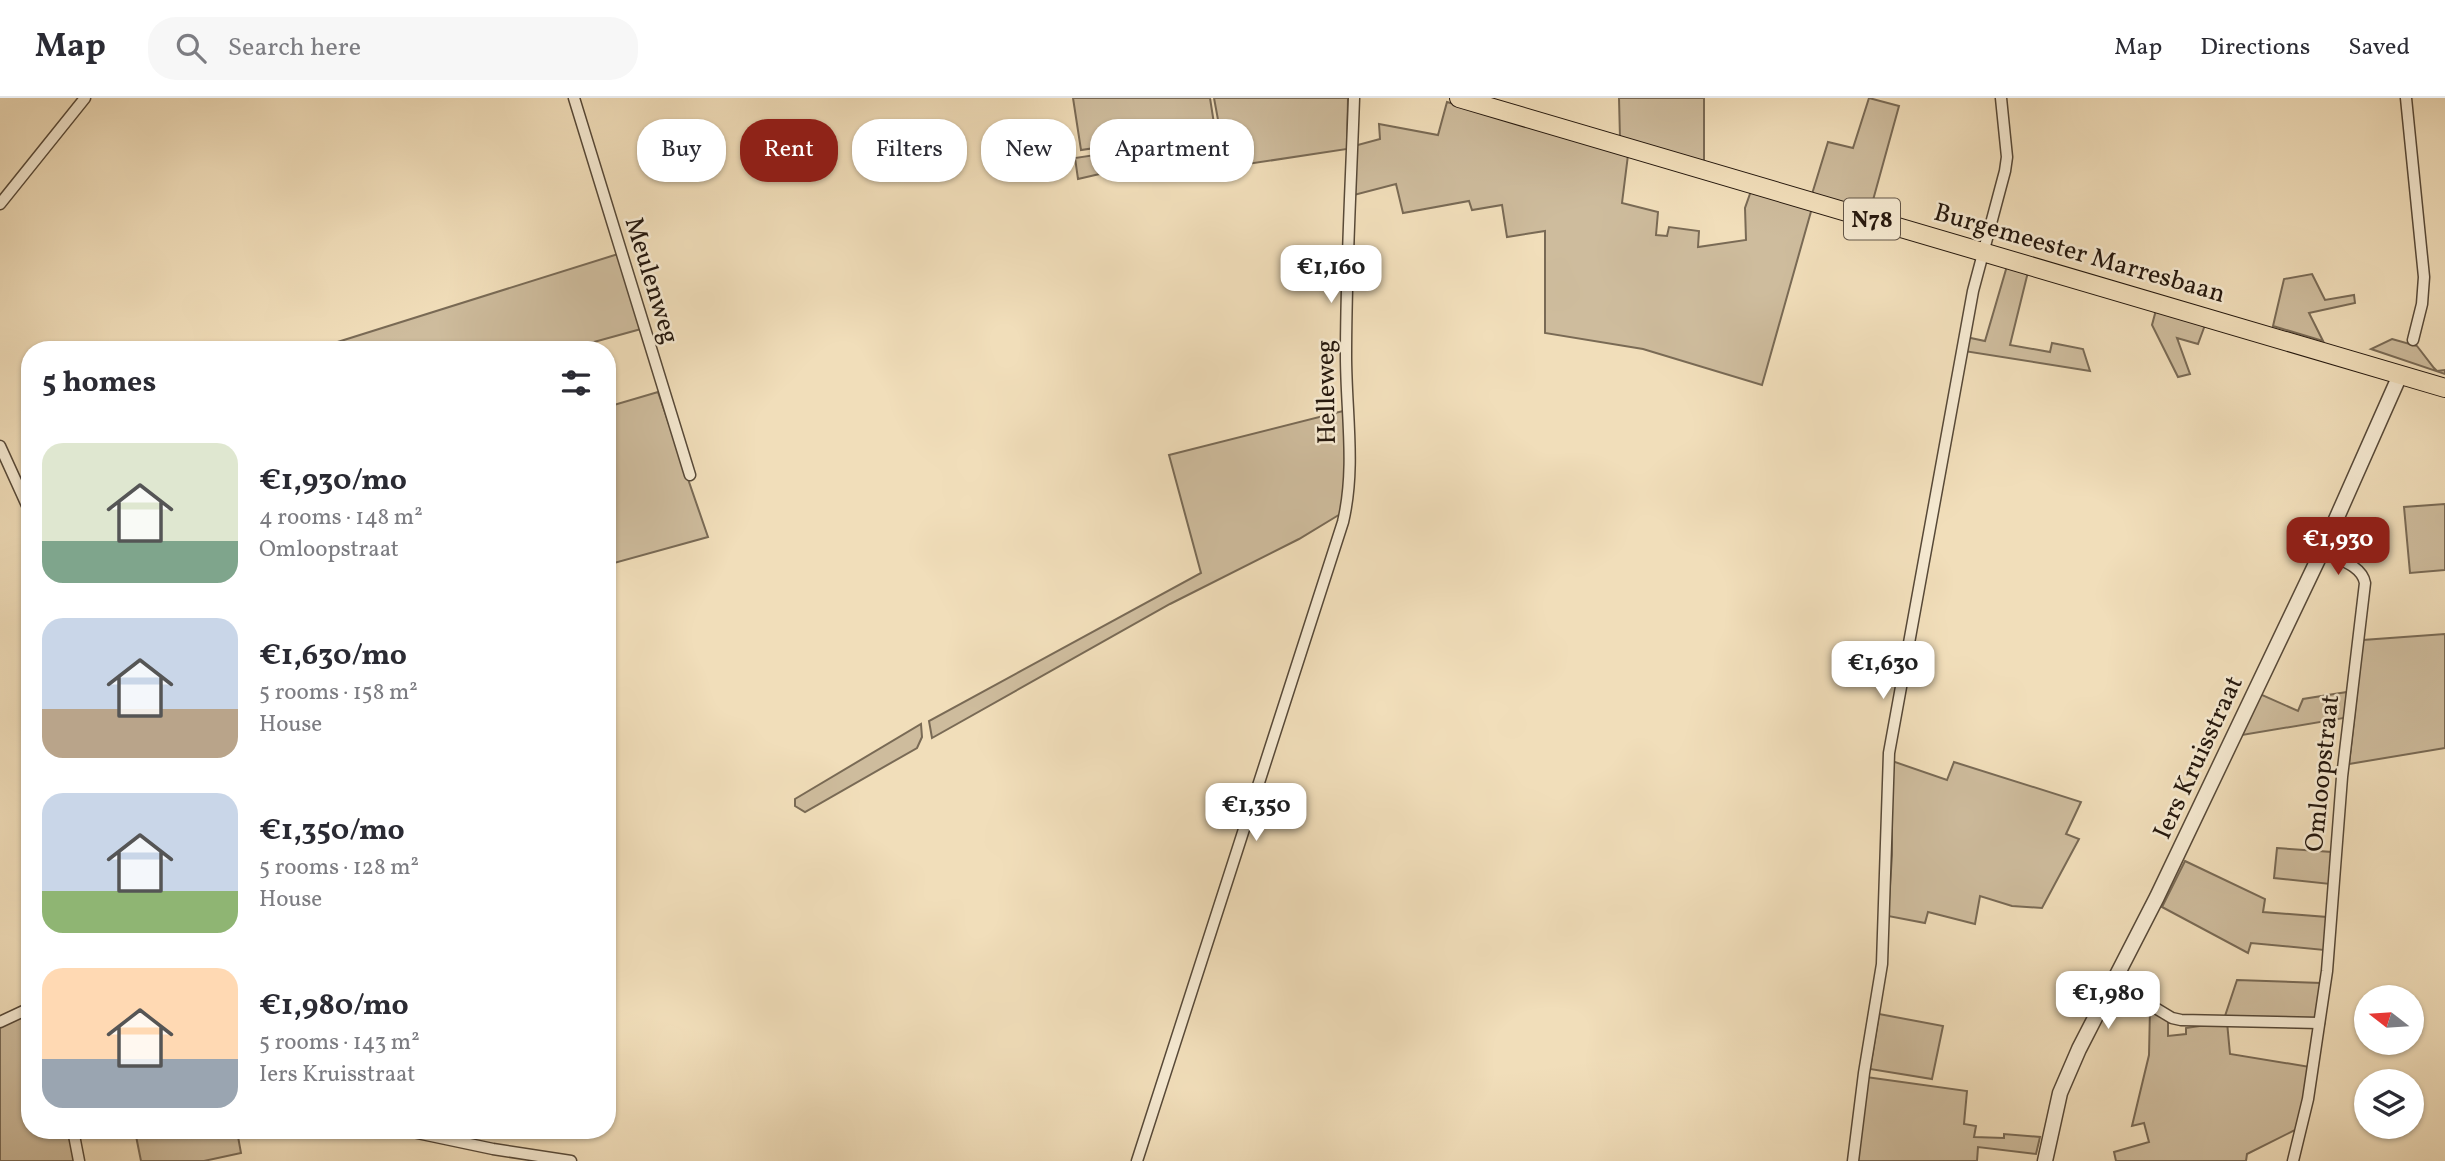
<!DOCTYPE html>
<html lang="en">
<head>
<meta charset="utf-8">
<style>
	body { margin:0; font-family:Vollkorn,serif; background:#f7f7f7; color:#2b2b33; height:100vh; display:flex; flex-direction:column; font-size:26px; white-space:nowrap }
	* { box-sizing:border-box; margin:0 }
	p { font-size:23px; color:#7c7c81 }
	.icon { flex:none; width:38px; height:38px; fill:none; stroke:currentColor; stroke-width:2; stroke-linecap:round; stroke-linejoin:round }
	.map { position:relative; flex:1; overflow:hidden }
	.drawer { position:absolute; left:21px; top:243px; width:595px; height:798px; display:flex; flex-direction:column; background:#fff; border-radius:28px; box-shadow:0 2px 5px #0004 }
	.drawer>* { flex:none }
	.hud { position:absolute; left:637px; top:21px; width:665px; height:63px; display:flex; gap:14px }
	.needle { width:46px; rotate:287deg }
	.fabs { position:absolute; left:2354px; top:887px; display:grid; gap:14px }
	.fabs a { display:grid; place-items:center; width:70px; height:70px; border-radius:50%; background:#fff; box-shadow:0 2px 5px #0004; font-size:35px }
	.price { position:absolute; translate:-50% -60px; padding:0 16px; border-radius:14px; background:#fff; color:#222; font-size:23px; line-height:46px; filter:drop-shadow(0 2px 4px #0008) }
	.price::after { content:''; position:absolute; left:50%; top:42px; width:21px; height:16px; margin-left:-10px; background:inherit; clip-path:polygon(0 0,100% 0,50% 100%) }
	.price.current { background:#8f2418; color:#fff }
	ul { padding:0; list-style:none }
	li { display:flex; align-items:center; gap:21px; height:175px; padding:0 21px }
	li span { display:grid; place-items:center; flex:none; width:196px; height:140px; border-radius:21px; color:#555 }
	li>.icon { margin-inline-start:auto }
	span .icon { width:84px; height:84px; fill:#fffc; stroke-width:1 }
	li b { font-size:30px }
	h2 { display:flex; justify-content:space-between; align-items:center; height:84px; padding:0 21px; font-size:30px }
	.tag { padding:0 24px; border-radius:28px; background:#fff; box-shadow:0 2px 5px #0004; font-size:24px; line-height:63px }
	.tag.current { background:#8f2418; color:#fff }
	header { display:flex; align-items:center; gap:42px; box-sizing:border-box; height:98px; padding:0 35px; background:#fff; border-bottom:2px solid #e1e1e2 }
	header strong { font-size:33px }
	nav { display:flex; gap:38px; margin-inline-start:auto; font-size:24px }
	.search { width:490px; height:63px; background:#f7f7f7; display:flex; align-items:center; gap:18px; box-sizing:border-box; padding:0 24px; border-radius:28px; color:#7c7c81; font-size:26px }
	.map>svg:first-child { display:block }
</style>
</head>
<body>
<header>
<strong>Map</strong>
<div class="search"><svg class="icon" aria-label="search" viewBox="0 0 24 24"><circle cx="10" cy="10" r="6"/><path d="M15 15l6 6"/></svg>Search here</div>
<nav><a>Map</a><a>Directions</a><a>Saved</a></nav>
</header>
<div class="map">
<svg width="2445" height="1063" viewBox="0 0 2445 1063">
	<rect width="100%" height="100%" fill="#f1deba"/>
	<filter id="stains"><feTurbulence type="fractalNoise" baseFrequency=".00286" numOctaves="4"/><feColorMatrix values="0 0 0 0 .2 0 0 0 0 .09 0 0 0 0 .02 0 0 0 .5 -.17"/></filter>
	<radialGradient id="worn" r=".72"><stop offset=".6" stop-color="#630" stop-opacity="0"/><stop offset="1" stop-color="#630" stop-opacity=".3"/></radialGradient>
	<!-- green -->
	<g fill="#cebc9d" stroke="#796a55" stroke-width="2">
		<path d="M 1073,0 L 1210,0 L 1215,32 L 1081,52 Z"/>
		<path d="M 1214,0 L 1348,0 L 1347,51 L 1135,83 L 1130,69 L 1078,81 L 1075,60 L 1221,38 Z"/>
		<path d="M 1619,0 L 1704,0 L 1704,65 L 1620,40 Z"/>
		<path d="M 1869,0 L 1899,8 L 1870,113 L 1812,96 L 1828,44 L 1853,50 Z"/>
		<path d="M 1447,4 L 1628,57 L 1622,105 L 1658,114 L 1656,137 L 1667,138 L 1669,129 L 1699,133 L 1698,149 L 1746,142 L 1745,110 L 1751,93 L 1812,110 L 1762,287 L 1643,251 L 1545,235 L 1545,133 L 1507,139 L 1502,107 L 1472,112 L 1469,103 L 1403,115 L 1396,86 L 1354,97 L 1354,48 L 1380,41 L 1379,26 L 1438,37 Z"/>
		<path d="M 618,156 L 641,231 L 565,252 L 312,252 Z"/>
		<path d="M 2007,168 L 2028,174 L 2010,247 L 2050,254 L 2052,245 L 2083,251 L 2090,273 L 1964,253 L 1966,239 L 1985,243 Z"/>
		<path d="M 2312,176 L 2325,202 L 2354,197 L 2355,205 L 2309,215 L 2323,243 L 2273,228 L 2284,181 Z"/>
		<path d="M 2156,212 L 2205,227 L 2198,246 L 2177,240 L 2190,276 L 2178,279 L 2152,227 Z"/>
		<path d="M 2392,241 L 2417,248 L 2434,270 L 2437,273 L 2445,272 L 2445,276 L 2371,251 Z"/>
		<path d="M 658,294 L 708,439 L 607,467 L 607,309 Z"/>
		<path d="M 1343,313 L 1347,383 L 1342,415 L 1299,441 L 1170,506 L 932,640 L 929,623 L 1201,475 L 1169,357 Z"/>
		<path d="M 2445,406 L 2445,472 L 2410,475 L 2404,409 Z"/>
		<path d="M 2445,536 L 2445,650 L 2349,666 L 2363,542 Z"/>
		<path d="M 2347,594 L 2344,620 L 2242,637 L 2260,596 L 2298,613 L 2303,601 Z"/>
		<path d="M 921,626 L 922,639 L 917,650 L 805,714 L 795,708 L 795,701 Z"/>
		<path d="M 1892,663 L 1947,682 L 1954,664 L 2081,704 L 2066,736 L 2079,741 L 2042,810 L 2012,808 L 1980,798 L 1975,826 L 1928,814 L 1925,825 L 1888,818 L 1892,757 Z"/>
		<path d="M 2277,750 L 2332,754 L 2330,786 L 2274,780 Z"/>
		<path d="M 2185,763 L 2265,801 L 2263,814 L 2327,819 L 2324,852 L 2251,845 L 2248,855 L 2162,809 Z"/>
		<path d="M 2237,882 L 2321,885 L 2317,921 L 2225,918 Z"/>
		<path d="M 2150,910 L 2168,920 L 2168,938 L 2186,936 L 2186,930 L 2227,924 L 2230,956 L 2310,969 L 2297,1031 L 2247,1056 L 2246,1063 L 2116,1063 L 2114,1054 L 2149,1044 L 2144,1025 L 2132,1028 L 2149,957 Z"/>
		<path d="M 30,913 L 30,1032 L 69,1033 L 75,1063 L 0,1063 L 0,927 Z"/>
		<path d="M 1879,916 L 1943,928 L 1932,981 L 1870,971 Z"/>
		<path d="M 1866,979 L 1967,993 L 1964,1026 L 1976,1028 L 1974,1039 L 2004,1040 L 2004,1036 L 2040,1039 L 2036,1056 L 1978,1049 L 1977,1063 L 1858,1063 Z"/>
		<path d="M 135,1033 L 237,1033 L 241,1055 L 204,1063 L 141,1063 Z"/>
	</g>
	<g fill="none" stroke-linecap="round" stroke-linejoin="round">
		<!-- minor casing -->
		<g stroke="#574938" stroke-width="13">
			<g id="minor">
				<path d="M 574,0 L 690,377"/>
				<path d="M 2406,0 L 2424,179 L 2422,206 L 2413,242"/>
				<path d="M 0,106 L 85,0"/>
				<path d="M 0,348 L 30,414"/>
				<path d="M 2114,885 L 2172,920 L 2181,922 L 2319,925"/>
				<path d="M 0,924 L 30,910"/>
				<path d="M 73,1032 L 79,1063"/>
				<path d="M 403,1032 L 493,1051 L 571,1063"/>
				<path d="M 1137,1063 L 1343,424 C 1356,369 1346,314 1346,258 C 1346,172 1351,86 1354,0"/>
				<path d="M 1853,1063 L 1864,975 L 1882,866 L 1889,655 L 1973,193 L 2005,73 L 2007,59 L 2001,0"/>
				<path d="M 2293,1063 L 2308,1001 L 2327,873 L 2342,679 L 2365,485 C 2362,467 2337,461 2322,453"/>
			</g>
		</g>
		<!-- tertiary casing -->
		<g stroke="#574938" stroke-width="17">
			<path id="tertiary" d="M 2045,1063 L 2060,995 L 2079,951 L 2157,799 L 2322,453 L 2400,277"/>
		</g>
		<!-- primary casing -->
		<g stroke="#24170d" stroke-width="20">
			<path id="primary" d="M 1459,0 L 2445,290"/>
		</g>
		<!-- minor -->
		<use href="#minor" stroke="#f6ead2" stroke-width="10"/>
		<!-- tertiary -->
		<use href="#tertiary" stroke="#f6ead2" stroke-width="14"/>
		<!-- primary -->
		<use href="#primary" stroke="#f1deba" stroke-width="18"/>
	</g>
	<g text-anchor="middle" stroke-width="5" stroke-linejoin="round" paint-order="stroke">
		<!-- shield labels -->
		<rect fill="#f6ead2" stroke="#635648" stroke-width="2" x="1844" y="100.5" width="56" height="41" rx="5"/>
		<g font-size="24" font-weight="bold" fill="#24170d">
			<text x="1872" y="129">N78</text>
		</g>
		<!-- street labels -->
		<g font-size="26" fill="#24170d" stroke="#f6ead2">
			<text transform="translate(2080 154) rotate(16)" y="9">Burgemeester Marresbaan</text>
			<text transform="translate(653 182) rotate(73)" y="9">Meulenweg</text>
			<text transform="translate(1325 294) rotate(-91)" y="9">Helleweg</text>
			<text transform="translate(2197 659) rotate(-65)" y="9">Iers Kruisstraat</text>
			<text transform="translate(2321 675) rotate(-84)" y="9">Omloopstraat</text>
		</g>
	</g>
	<rect width="100%" height="100%" filter="url(#stains)"/>
	<rect width="100%" height="100%" fill="url(#worn)"/>
</svg>
<div class="fabs">
<a><svg class="needle" viewBox="-14 -14 28 28"><path d="M0-13l5 13h-10z" fill="#e53935"/><path d="M0 13l5-13h-10z" fill="#7c7c81"/></svg></a>
<a><svg class="icon" aria-label="layers" viewBox="0 0 24 24"><path d="M12 4l9 5-9 5-9-5zM3 14l9 5 9-5"/></svg></a>
</div>
<b class="price" style="left:1331px;top:207px">€1,160</b>
<b class="price current" style="left:2338px;top:479px">€1,930</b>
<b class="price" style="left:1883px;top:603px">€1,630</b>
<b class="price" style="left:1256px;top:745px">€1,350</b>
<b class="price" style="left:2108px;top:933px">€1,980</b>
<div class="hud">
<a class="tag">Buy</a>
<a class="tag current">Rent</a>
<a class="tag">Filters</a>
<a class="tag">New</a>
<a class="tag">Apartment</a>
</div>
<section class="drawer">
<h2>5 homes<svg class="icon" aria-label="filters" viewBox="0 0 24 24"><path d="M4 7h16M4 17h16"/><circle cx="9" cy="7" r="2"/><circle cx="15" cy="17" r="2"/></svg></h2>
<ul>
<li><span style="background:linear-gradient(#dfe7d0 70%,#7fa58c 0)"><svg class="icon" aria-label="home" viewBox="0 0 24 24"><path d="M3 11l9-7 9 7M6 9v11h12V9"/></svg></span><div><b>€1,930/mo</b><p>4 rooms · 148 m²</p><p>Omloopstraat</p></div></li>
<li><span style="background:linear-gradient(#c9d6e8 65%,#b9a48a 0)"><svg class="icon" aria-label="home" viewBox="0 0 24 24"><path d="M3 11l9-7 9 7M6 9v11h12V9"/></svg></span><div><b>€1,630/mo</b><p>5 rooms · 158 m²</p><p>House</p></div></li>
<li><span style="background:linear-gradient(#c9d6e8 70%,#8fb573 0)"><svg class="icon" aria-label="home" viewBox="0 0 24 24"><path d="M3 11l9-7 9 7M6 9v11h12V9"/></svg></span><div><b>€1,350/mo</b><p>5 rooms · 128 m²</p><p>House</p></div></li>
<li><span style="background:linear-gradient(#ffd9b3 65%,#9aa5b1 0)"><svg class="icon" aria-label="home" viewBox="0 0 24 24"><path d="M3 11l9-7 9 7M6 9v11h12V9"/></svg></span><div><b>€1,980/mo</b><p>5 rooms · 143 m²</p><p>Iers Kruisstraat</p></div></li>
</ul>
</section>
</div>
</body>
</html>
